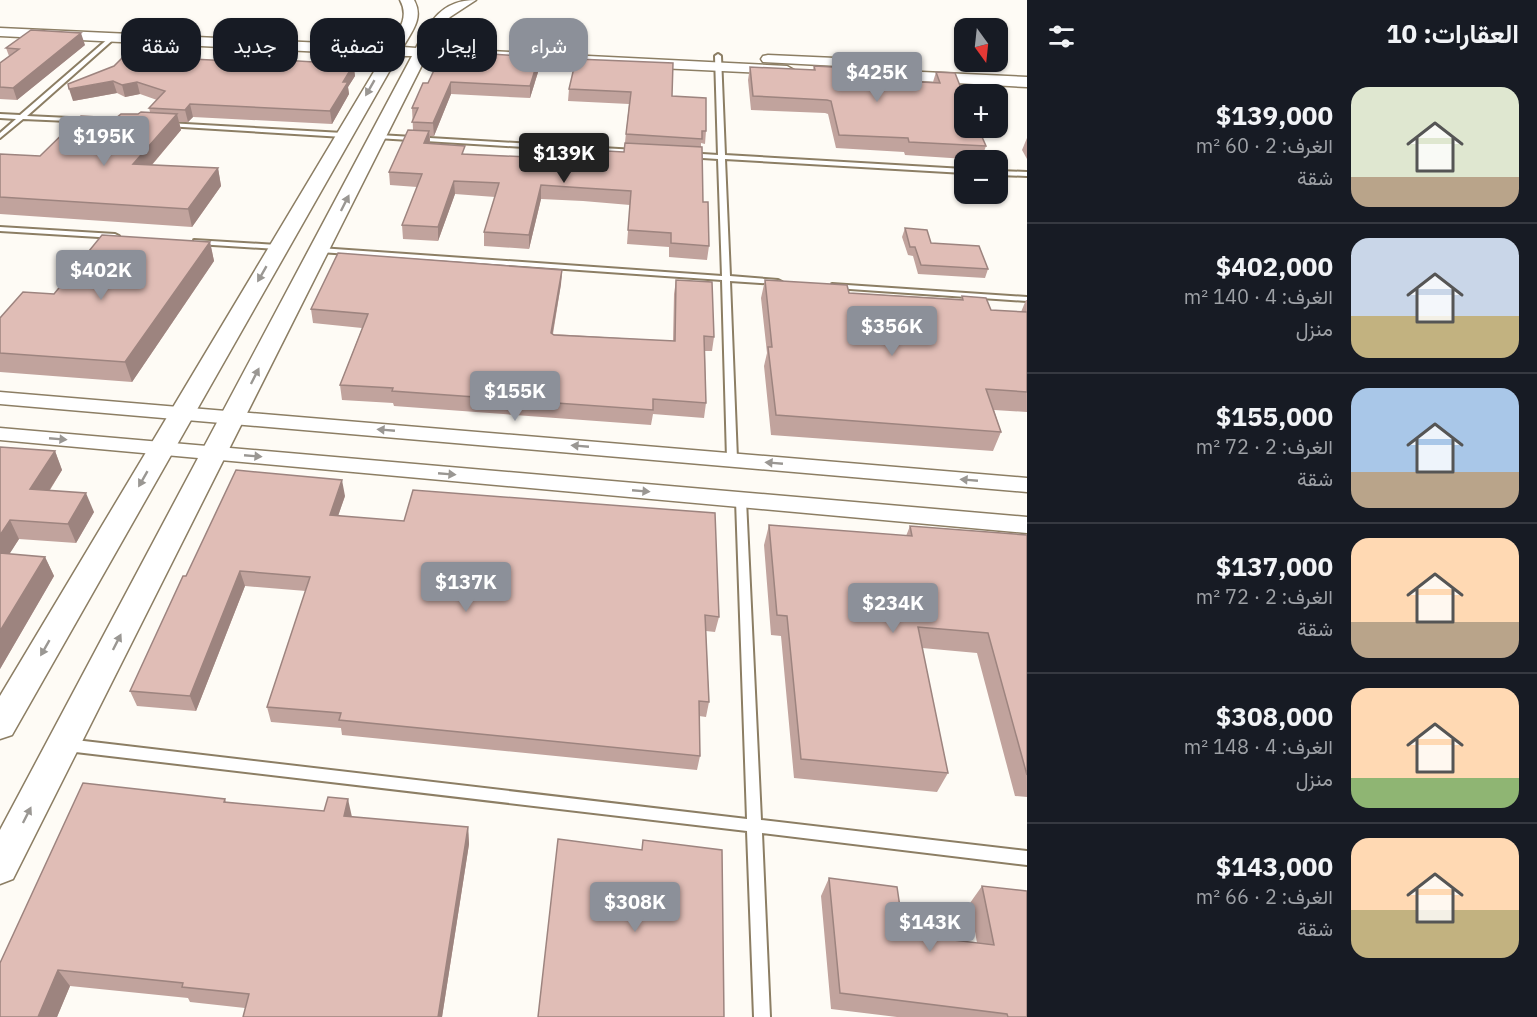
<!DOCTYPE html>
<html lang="ar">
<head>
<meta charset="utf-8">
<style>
	body { margin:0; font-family:"IBM Plex Sans",Vazirmatn,sans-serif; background:#242831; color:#f1f3f6; direction:rtl; height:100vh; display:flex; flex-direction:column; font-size:22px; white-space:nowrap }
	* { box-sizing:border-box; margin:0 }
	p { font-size:20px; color:#9ea1a6 }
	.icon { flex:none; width:33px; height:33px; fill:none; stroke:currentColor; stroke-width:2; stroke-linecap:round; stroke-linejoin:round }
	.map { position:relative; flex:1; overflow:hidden; direction:ltr }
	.panel { display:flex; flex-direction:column; background:#171b24; width:510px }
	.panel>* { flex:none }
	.banner { position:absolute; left:18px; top:18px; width:570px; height:54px; direction:rtl; display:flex; gap:12px }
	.needle { width:39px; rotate:165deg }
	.controls { position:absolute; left:954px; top:18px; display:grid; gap:12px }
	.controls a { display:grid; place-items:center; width:54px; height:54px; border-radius:12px; background:#171b24; box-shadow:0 2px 4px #0004; font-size:30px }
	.price { position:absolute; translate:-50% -51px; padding:0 14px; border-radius:6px; background:#8c9099; color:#fff; font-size:20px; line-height:39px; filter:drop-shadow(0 2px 3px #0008) }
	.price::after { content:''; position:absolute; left:50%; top:36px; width:18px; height:14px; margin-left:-9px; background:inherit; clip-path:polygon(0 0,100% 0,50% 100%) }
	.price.selected { background:#222; color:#fff }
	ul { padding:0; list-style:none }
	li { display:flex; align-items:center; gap:18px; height:150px; padding:0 18px }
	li+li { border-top:2px solid #363941 }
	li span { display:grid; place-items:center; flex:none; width:168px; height:120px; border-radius:18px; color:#555 }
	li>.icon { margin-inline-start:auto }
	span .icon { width:72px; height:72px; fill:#fffc; stroke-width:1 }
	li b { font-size:26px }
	h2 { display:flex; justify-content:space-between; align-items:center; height:72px; padding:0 18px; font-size:26px }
	.chip { padding:0 21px; border-radius:18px; background:#171b24; box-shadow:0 2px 4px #0004; font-size:21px; line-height:54px }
	.chip.selected { background:#8c9099; color:#fff }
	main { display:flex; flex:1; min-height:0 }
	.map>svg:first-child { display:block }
</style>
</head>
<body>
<main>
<section class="panel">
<h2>العقارات: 10<svg class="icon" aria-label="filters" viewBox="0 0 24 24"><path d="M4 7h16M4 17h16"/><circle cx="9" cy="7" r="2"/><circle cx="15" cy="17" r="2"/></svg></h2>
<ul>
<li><span style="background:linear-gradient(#dfe7d0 75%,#b9a48a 0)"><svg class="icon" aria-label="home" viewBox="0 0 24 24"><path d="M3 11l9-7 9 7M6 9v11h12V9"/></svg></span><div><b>$139,000</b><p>الغرف: 2 · 60 m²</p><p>شقة</p></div></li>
<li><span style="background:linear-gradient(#c9d6e8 65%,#c2b280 0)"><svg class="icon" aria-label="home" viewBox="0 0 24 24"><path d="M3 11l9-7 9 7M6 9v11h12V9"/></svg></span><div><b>$402,000</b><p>الغرف: 4 · 140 m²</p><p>منزل</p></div></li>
<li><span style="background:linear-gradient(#a9c7e8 70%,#b9a48a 0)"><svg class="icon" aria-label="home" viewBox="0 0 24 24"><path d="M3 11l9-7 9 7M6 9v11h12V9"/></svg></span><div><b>$155,000</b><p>الغرف: 2 · 72 m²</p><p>شقة</p></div></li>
<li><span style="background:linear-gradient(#ffd9b3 70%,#b9a48a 0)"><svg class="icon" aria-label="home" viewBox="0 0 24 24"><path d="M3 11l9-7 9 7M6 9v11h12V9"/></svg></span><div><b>$137,000</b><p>الغرف: 2 · 72 m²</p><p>شقة</p></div></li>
<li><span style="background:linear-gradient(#ffd9b3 75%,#8fb573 0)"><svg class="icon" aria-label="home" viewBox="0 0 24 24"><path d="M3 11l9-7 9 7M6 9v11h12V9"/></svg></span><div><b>$308,000</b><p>الغرف: 4 · 148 m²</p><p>منزل</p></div></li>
<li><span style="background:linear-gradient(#ffd9b3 60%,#c2b280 0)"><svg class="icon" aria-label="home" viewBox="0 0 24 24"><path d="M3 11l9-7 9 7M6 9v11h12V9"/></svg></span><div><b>$143,000</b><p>الغرف: 2 · 66 m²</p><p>شقة</p></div></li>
</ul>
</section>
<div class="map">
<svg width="1027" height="1017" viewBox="0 0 1027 1017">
	<rect width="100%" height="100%" fill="#fefbf5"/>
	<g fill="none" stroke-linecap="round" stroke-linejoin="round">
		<!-- service casing -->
		<g stroke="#8c7e64" stroke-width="4">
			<g id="service">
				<path d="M 110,37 L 115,38 L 27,116 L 90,119 L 92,120 L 92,122 L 23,119 L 0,138 L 0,133 L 16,119 L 0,118 L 0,114 L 20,115 Z"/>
				<path d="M 718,54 L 721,56 L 725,155 L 964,169 L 964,173 L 725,159 L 730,276 L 778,280 L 782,282 L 778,284 L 730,281 L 737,459 L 736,461 L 728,461 L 727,459 L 722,280 L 320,252 L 316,250 L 320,248 L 722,276 L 718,159 L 687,157 L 684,155 L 687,153 L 718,155 L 715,56 Z"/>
				<path d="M 168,123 L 343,133 L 346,135 L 343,137 L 166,126 L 165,125 Z"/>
				<path d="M 379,135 L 636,150 L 639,152 L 636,154 L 377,138 L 377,136 Z"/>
				<path d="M 998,171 L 1027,172 L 1027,176 L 998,175 Z"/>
				<path d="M 0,227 L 115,234 L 119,236 L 115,238 L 0,231 Z"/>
				<path d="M 194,240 L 277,245 L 281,247 L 277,249 L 197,244 L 194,244 Z"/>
				<path d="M 832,284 L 1027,297 L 1027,301 L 835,288 L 832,288 Z"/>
				<path d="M 741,496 L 746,500 L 761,820 L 1027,851 L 1027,865 L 762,833 L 770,1017 L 754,1017 L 747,831 L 67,751 L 62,749 L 60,745 L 62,741 L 67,739 L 747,819 L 736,500 Z"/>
			</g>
		</g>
		<!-- minor casing -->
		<g stroke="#8c7e64" stroke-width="3">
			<g id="minor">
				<path d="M 0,392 L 1027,478 L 1027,492 L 0,404 Z"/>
				<path d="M 0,428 L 1027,517 L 1027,533 L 0,440 Z"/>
			</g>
		</g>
		<!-- tertiary casing -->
		<g stroke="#8c7e64" stroke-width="3">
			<g id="tertiary">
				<path d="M 400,0 L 414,0 C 424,18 412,31 403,47 L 416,48 C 430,21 442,0 476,0 L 450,17 L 440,28 L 430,48 L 787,66 L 794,70 L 787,74 L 426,57 L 13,879 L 0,884 L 0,830 L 412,56 L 398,56 L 12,735 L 0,739 L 0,696 L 384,55 L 0,36 L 0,28 L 389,46 C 398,31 410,18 400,0 Z"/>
				<path d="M 768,55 L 858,59 L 865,63 L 858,67 L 763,62 L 761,59 L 763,56 Z"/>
				<path d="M 837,68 L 1027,77 L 1027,87 L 832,76 L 829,73 Z"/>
			</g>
		</g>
		<!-- service -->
		<use href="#service" fill="#fff" fill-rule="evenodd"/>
		<!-- minor -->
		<use href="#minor" fill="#fff" fill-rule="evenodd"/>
		<!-- tertiary -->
		<use href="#tertiary" fill="#fff" fill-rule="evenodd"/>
	</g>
	<!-- wall -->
	<g fill="#c1a39d">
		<path d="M 85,45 L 17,100 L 0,99 L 0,63 L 9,56 L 6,48 Z"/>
		<path d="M 360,47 L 361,58 L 354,69 L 355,76 L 348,87 L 349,94 L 332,124 L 193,117 L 188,122 L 179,122 L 181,130 L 152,165 L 218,168 L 221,186 L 192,227 L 0,214 L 0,154 L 40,156 L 116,118 L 150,112 L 149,108 L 157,100 L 140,94 L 125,97 L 117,93 L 73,101 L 156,58 L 232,61 L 314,62 Z"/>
		<path d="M 539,57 L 539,69 L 530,98 L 451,94 L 434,136 L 430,136 L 430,144 L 465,154 L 550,158 L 624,152 L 629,104 L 568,101 L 569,89 L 576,59 L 672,96 L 706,131 L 705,144 L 701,143 L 701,147 L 703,202 L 709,246 L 707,260 L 669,257 L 669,247 L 627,244 L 630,205 L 583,201 L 541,199 L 529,249 L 484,246 L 484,232 L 495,197 L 455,194 L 438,241 L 403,239 L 402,225 L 417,187 L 390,185 L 389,172 L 413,130 L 412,108 L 428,83 Z"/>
		<path d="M 814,66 L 834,71 L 876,80 L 933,82 L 936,72 L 986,146 L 981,160 L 905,155 L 904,152 L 836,148 L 828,114 L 825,113 L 751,110 L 748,80 L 750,67 L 813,70 Z"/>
		<path d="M 1027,138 L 1027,159 L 1022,150 Z"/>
		<path d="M 905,228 L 931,243 L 988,269 L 985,278 L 918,274 L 913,256 L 908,255 L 902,237 Z"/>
		<path d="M 210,242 L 214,261 L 132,382 L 0,372 L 0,318 L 54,294 Z"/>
		<path d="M 562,270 L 561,284 L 553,334 L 673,341 L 674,294 L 676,280 L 714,337 L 712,351 L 705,351 L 706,403 L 704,418 L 653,414 L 651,425 L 394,406 L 393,403 L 342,400 L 340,385 L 362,328 L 313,323 L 311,309 Z"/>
		<path d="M 765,280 L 849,293 L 961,299 L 962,296 L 991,310 L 1021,312 L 1026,300 L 1027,300 L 1027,412 L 994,410 L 1001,432 L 993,451 L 771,435 L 764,366 L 767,353 L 761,298 Z"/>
		<path d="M 0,447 L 55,451 L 62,470 L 50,490 L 94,512 L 76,543 L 19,539 L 9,554 L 45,557 L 54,576 L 0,669 Z"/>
		<path d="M 345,496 L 338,516 L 719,617 L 715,632 L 706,631 L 709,702 L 706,717 L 699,716 L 700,756 L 697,770 L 342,735 L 341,728 L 271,722 L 267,707 L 306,591 L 245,586 L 196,711 L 137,706 L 130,691 L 186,576 Z"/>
		<path d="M 769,525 L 906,536 L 910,526 L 1027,535 L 1027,797 L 1015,796 L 977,653 L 922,648 L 948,773 L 937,792 L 794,778 L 781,636 L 771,635 L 764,545 Z"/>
		<path d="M 225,799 L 226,802 L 352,817 L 468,827 L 469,844 L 442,1017 L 243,1017 L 245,1008 L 190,1002 L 188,998 L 70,986 L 57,1017 L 0,1017 Z"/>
		<path d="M 829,878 L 904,934 L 977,943 L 970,903 L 982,886 L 1027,1017 L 897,1017 L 831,1009 L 821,896 Z"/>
	</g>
	<!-- shaded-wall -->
	<g fill="#9d847f">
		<path d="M 81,33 L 85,45 L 17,100 L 13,88 Z"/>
		<path d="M 360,47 L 361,58 L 354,69 L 355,76 L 348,87 L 349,94 L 332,124 L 330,111 L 343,82 L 349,64 Z"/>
		<path d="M 539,57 L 539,69 L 530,98 L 530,86 Z"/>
		<path d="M 113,81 L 117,93 L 73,101 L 69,89 Z"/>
		<path d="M 137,82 L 140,94 L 125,97 L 122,85 Z"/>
		<path d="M 451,82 L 451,94 L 434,136 L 433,123 Z"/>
		<path d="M 190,104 L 193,117 L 188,122 L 185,110 Z"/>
		<path d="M 177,114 L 181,130 L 138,181 L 133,164 Z"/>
		<path d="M 429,131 L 430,144 L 424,143 Z"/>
		<path d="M 218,168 L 221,186 L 192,227 L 188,209 Z"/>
		<path d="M 454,181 L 455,194 L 438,241 L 438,227 Z"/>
		<path d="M 541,185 L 541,199 L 529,249 L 529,235 Z"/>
		<path d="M 210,242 L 214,261 L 132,382 L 125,362 Z"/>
		<path d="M 562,270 L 561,284 L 550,348 L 551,333 Z"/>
		<path d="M 55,451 L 62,470 L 38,508 L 30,489 Z"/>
		<path d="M 342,480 L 345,496 L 333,530 L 330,515 Z"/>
		<path d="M 86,493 L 94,512 L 76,543 L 68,524 Z"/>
		<path d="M 10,520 L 19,539 L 0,569 L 0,535 Z"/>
		<path d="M 45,557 L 54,576 L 0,669 L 0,631 Z"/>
		<path d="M 240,571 L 245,586 L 196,711 L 190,696 Z"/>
		<path d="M 348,799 L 352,817 L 344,816 Z"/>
		<path d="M 468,827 L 469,844 L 442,1017 L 438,1017 Z"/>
		<path d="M 58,970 L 70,986 L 57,1017 L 38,1017 Z"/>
	</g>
	<!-- building -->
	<g fill="#e0bdb6" stroke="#9d847f" stroke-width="1.5">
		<path d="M 31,30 L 81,33 L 13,88 L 0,87 L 0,63 L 19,49 L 6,48 Z"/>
		<path d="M 326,45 L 360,47 L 349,64 L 354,64 L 343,82 L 348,82 L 330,111 L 190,104 L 185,110 L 149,108 L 165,91 L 137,82 L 122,85 L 113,81 L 69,89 L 68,84 L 114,66 L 128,52 L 155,54 L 151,57 L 232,61 L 235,57 L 314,62 Z"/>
		<path d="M 443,51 L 539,57 L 530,86 L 451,82 L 433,123 L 412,122 L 418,108 L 412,108 L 423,83 L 428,83 Z"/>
		<path d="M 576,59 L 673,63 L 672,96 L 706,98 L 706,131 L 702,131 L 702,139 L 626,134 L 631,92 L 569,89 Z"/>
		<path d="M 814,66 L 833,67 L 834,71 L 874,73 L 876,80 L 940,83 L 936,72 L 955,73 L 964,96 L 964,128 L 978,128 L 986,146 L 909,142 L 908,138 L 839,135 L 831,101 L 827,100 L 753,96 L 750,67 L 815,70 Z"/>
		<path d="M 141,112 L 177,114 L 133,164 L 218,168 L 188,209 L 0,197 L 0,154 L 40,156 L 81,116 L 116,118 L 121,114 L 138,114 Z"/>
		<path d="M 408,130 L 429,131 L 424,143 L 465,146 L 462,154 L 550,158 L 552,148 L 624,152 L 625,143 L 702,147 L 703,202 L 708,202 L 709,246 L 671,243 L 671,233 L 628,230 L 631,191 L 584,188 L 541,185 L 529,235 L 484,232 L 499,183 L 454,181 L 438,227 L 402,225 L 422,174 L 389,172 Z"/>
		<path d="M 905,228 L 927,230 L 931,243 L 979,246 L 988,269 L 921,265 L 915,247 L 910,247 Z"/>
		<path d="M 102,235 L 210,242 L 125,362 L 0,353 L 0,318 L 23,292 L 54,294 Z"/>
		<path d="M 338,253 L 562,270 L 551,333 L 554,335 L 675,341 L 676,280 L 712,282 L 714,337 L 704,336 L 706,403 L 653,399 L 653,410 L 392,391 L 393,388 L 340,385 L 368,314 L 311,309 Z"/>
		<path d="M 765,280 L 847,285 L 849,293 L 963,300 L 962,296 L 986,298 L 991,310 L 1027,312 L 1027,392 L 986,389 L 1001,432 L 776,415 L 768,347 L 772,347 Z"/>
		<path d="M 0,447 L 55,451 L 30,489 L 86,493 L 68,524 L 10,520 L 0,535 Z"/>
		<path d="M 236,470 L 342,480 L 330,515 L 404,521 L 413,490 L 715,513 L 719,617 L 705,615 L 709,702 L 699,701 L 700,756 L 339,720 L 341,713 L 267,707 L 310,577 L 240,571 L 190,696 L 130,691 L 183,576 L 186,576 Z"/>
		<path d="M 769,525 L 912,536 L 910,526 L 1027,535 L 1027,775 L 988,633 L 918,627 L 948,773 L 801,759 L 787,616 L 777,615 Z"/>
		<path d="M 0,553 L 45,557 L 0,631 Z"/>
		<path d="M 83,783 L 225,799 L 224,802 L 324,811 L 328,797 L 348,799 L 344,816 L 468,827 L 438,1017 L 243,1017 L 249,994 L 182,987 L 183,983 L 58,970 L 38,1017 L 0,1017 L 0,963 Z"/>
		<path d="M 558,839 L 642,850 L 643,840 L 722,850 L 724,1017 L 538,1017 Z"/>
		<path d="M 829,878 L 897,887 L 904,934 L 994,945 L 982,886 L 1027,891 L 1027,1017 L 1008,1017 L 1007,1014 L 840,993 Z"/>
	</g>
	<!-- one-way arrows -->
	<defs><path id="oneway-solid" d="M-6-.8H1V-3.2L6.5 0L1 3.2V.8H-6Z" transform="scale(1.5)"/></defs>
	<g fill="#9a9793">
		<use href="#oneway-solid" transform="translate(370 88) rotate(120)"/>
		<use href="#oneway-solid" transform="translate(345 203) rotate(-63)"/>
		<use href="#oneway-solid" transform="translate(262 274) rotate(120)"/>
		<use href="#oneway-solid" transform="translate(255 376) rotate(-63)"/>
		<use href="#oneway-solid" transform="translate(386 430) rotate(-175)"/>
		<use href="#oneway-solid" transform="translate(58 439) rotate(5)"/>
		<use href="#oneway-solid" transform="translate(580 446) rotate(-175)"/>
		<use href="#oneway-solid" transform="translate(253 456) rotate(5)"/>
		<use href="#oneway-solid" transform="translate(774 463) rotate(-175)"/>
		<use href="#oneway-solid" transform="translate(447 474) rotate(5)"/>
		<use href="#oneway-solid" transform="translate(143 479) rotate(120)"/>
		<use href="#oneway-solid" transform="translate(969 480) rotate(-175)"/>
		<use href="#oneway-solid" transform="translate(641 491) rotate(5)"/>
		<use href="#oneway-solid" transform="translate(117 642) rotate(-63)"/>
		<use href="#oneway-solid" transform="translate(45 648) rotate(120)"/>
		<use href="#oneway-solid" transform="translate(27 815) rotate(-63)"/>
	</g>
</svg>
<div class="controls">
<a><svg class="needle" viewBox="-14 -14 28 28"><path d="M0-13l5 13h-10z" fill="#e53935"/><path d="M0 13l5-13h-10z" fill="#9ea1a6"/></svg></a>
<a>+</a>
<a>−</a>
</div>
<b class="price" style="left:877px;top:103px">$425K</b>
<b class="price" style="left:104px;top:167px">$195K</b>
<b class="price selected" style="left:564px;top:184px">$139K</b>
<b class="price" style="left:101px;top:301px">$402K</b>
<b class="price" style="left:892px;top:357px">$356K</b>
<b class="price" style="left:515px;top:422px">$155K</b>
<b class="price" style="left:466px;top:613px">$137K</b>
<b class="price" style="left:893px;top:634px">$234K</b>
<b class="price" style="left:635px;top:933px">$308K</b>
<b class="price" style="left:930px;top:953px">$143K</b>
<div class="banner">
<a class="chip selected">شراء</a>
<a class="chip">إيجار</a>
<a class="chip">تصفية</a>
<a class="chip">جديد</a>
<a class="chip">شقة</a>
</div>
</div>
</main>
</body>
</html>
